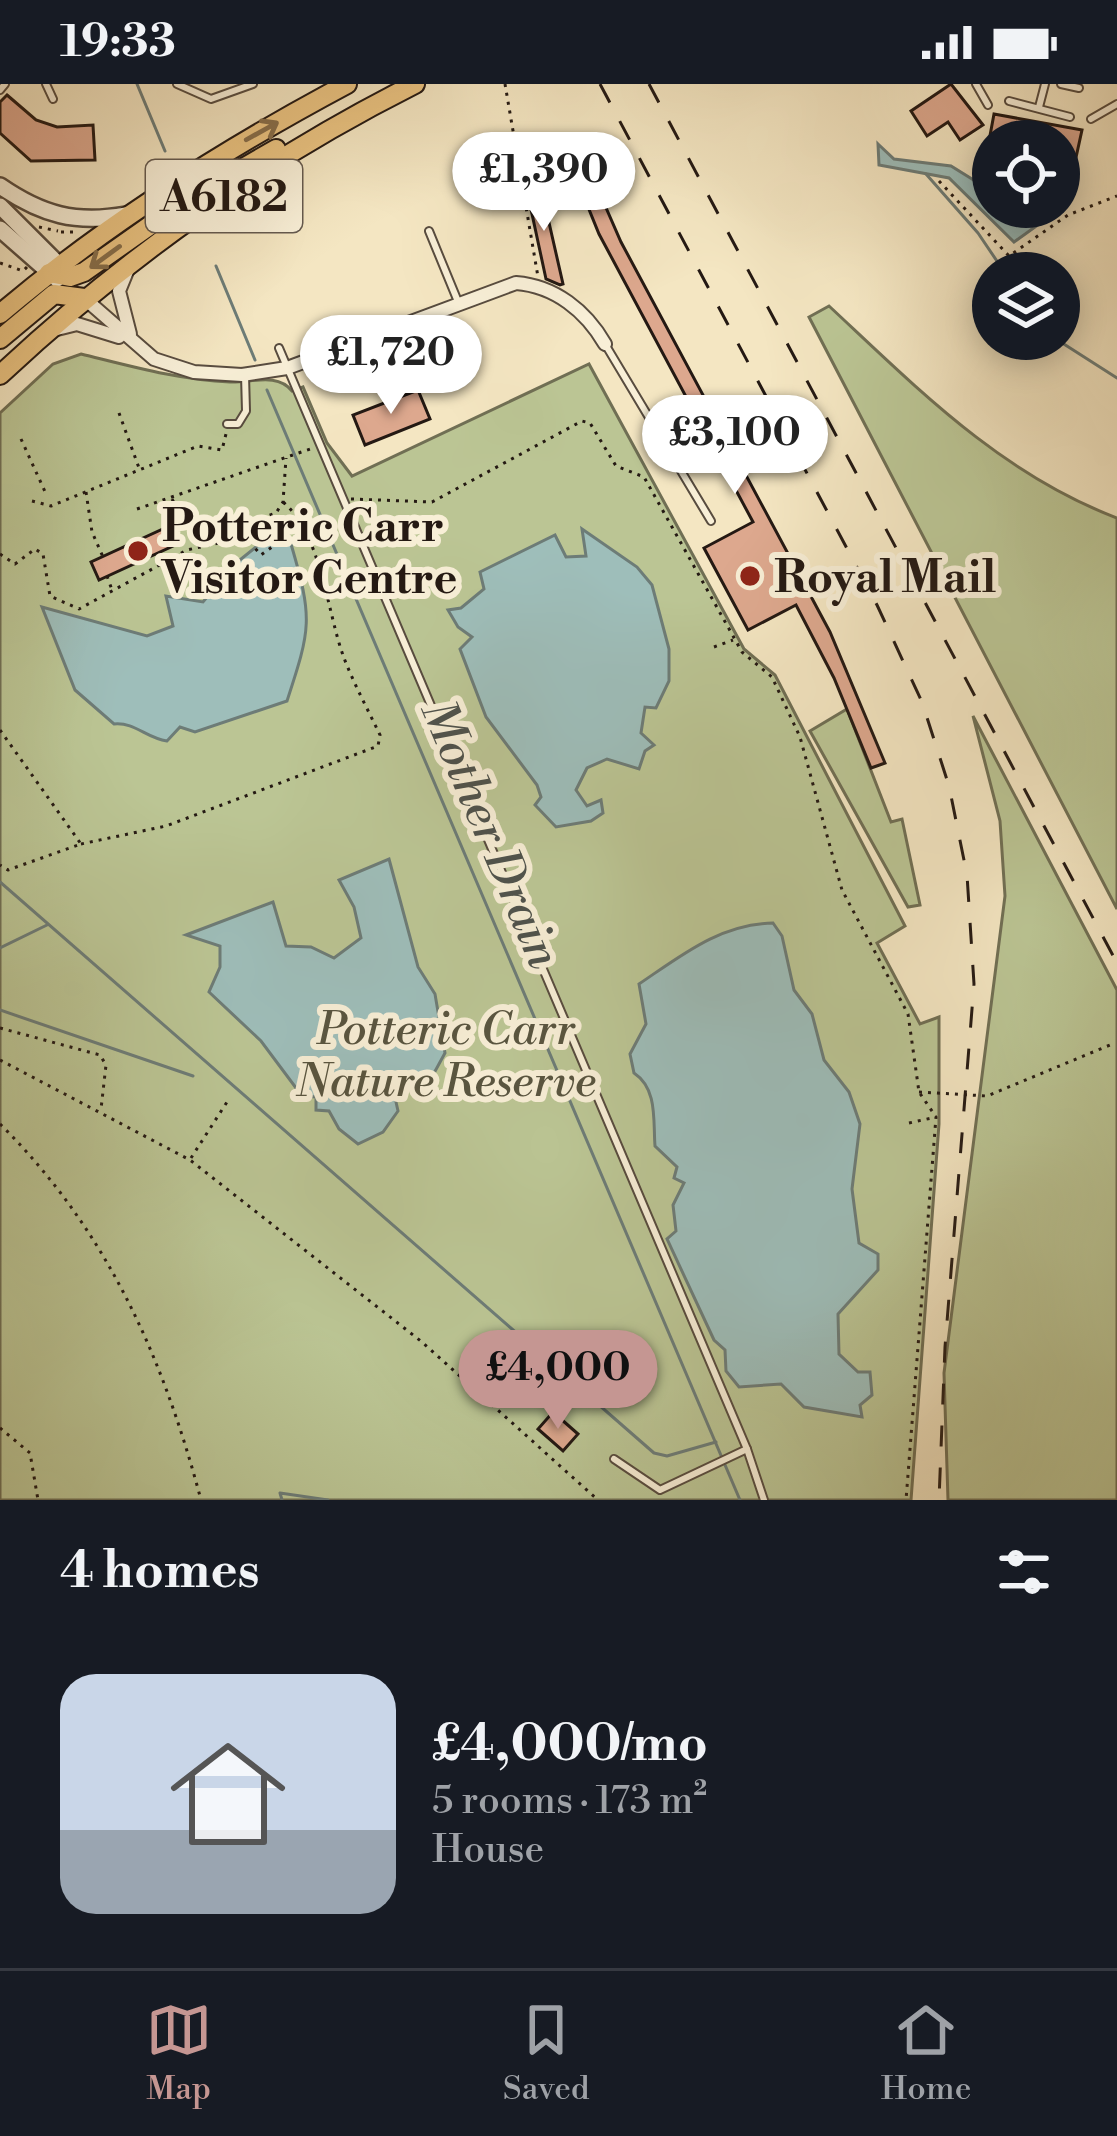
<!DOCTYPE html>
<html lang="en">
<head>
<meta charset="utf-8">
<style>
	body { margin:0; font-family:"Libre Bodoni",serif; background:#20242c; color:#f1f3f6; height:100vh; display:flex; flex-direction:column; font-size:45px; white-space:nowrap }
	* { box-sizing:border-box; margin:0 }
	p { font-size:39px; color:#9ea1a6 }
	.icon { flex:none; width:66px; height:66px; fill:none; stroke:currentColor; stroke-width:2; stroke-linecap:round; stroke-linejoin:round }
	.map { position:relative; height:1416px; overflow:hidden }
	.sheet { display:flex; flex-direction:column; background:#171b24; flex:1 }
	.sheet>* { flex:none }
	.controls { position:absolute; left:972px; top:36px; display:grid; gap:24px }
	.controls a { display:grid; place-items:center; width:108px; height:108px; border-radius:50%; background:#171b24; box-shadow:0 6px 30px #0003; font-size:60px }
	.price { position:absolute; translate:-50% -102px; padding:0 27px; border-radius:42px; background:#fff; color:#222; font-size:39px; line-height:78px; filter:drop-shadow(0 3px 6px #0008) }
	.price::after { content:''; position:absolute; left:50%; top:72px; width:36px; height:27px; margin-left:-18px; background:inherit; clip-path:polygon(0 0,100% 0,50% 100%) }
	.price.current { background:#c59692; color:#111 }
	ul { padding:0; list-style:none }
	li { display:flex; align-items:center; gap:36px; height:300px; padding:0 60px }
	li+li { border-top:3px solid #363941 }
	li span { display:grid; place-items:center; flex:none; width:336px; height:240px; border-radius:36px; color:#555 }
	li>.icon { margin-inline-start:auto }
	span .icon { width:144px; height:144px; fill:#fffc; stroke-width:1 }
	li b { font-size:51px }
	h2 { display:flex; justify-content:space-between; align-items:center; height:144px; padding:0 60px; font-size:51px }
	.status { display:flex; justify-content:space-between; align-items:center; height:84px; padding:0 60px; background:#171b24; direction:ltr }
	.status svg { height:33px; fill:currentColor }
	.menu { display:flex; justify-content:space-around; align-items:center; height:168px; border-top:3px solid #363941; background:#171b24; font-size:33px; color:#9ea1a6 }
	.menu a { display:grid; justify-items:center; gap:6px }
	.menu .current { color:#c59692 }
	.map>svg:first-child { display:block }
</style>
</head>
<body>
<div class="status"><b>19:33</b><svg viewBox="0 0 49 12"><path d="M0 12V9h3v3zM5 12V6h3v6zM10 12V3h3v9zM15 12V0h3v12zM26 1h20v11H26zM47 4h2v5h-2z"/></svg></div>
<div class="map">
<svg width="1117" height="1416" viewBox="0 0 1117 1416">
	<rect width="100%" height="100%" fill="#f4e6c2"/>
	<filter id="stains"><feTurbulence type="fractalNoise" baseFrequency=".00167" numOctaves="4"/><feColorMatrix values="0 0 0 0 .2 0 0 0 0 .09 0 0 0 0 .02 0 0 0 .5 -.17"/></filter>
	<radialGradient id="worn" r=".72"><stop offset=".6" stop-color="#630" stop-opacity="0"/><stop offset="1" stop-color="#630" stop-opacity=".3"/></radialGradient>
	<!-- green -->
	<g fill="#bbc594" stroke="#706f54" stroke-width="3">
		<path d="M 829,222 C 918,305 1001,390 1117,434 L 1117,825 L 809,233 Z"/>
		<path d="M 81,270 C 130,282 179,296 230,298 C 251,299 277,288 292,307 L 303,303 L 327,359 L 352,392 L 589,280 L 744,565 L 775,591 L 905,842 L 877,859 L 920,940 L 939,933 L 939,1040 L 911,1416 L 0,1416 L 0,329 L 53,280 Z"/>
		<path d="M 847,625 L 891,738 L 902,735 L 920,821 L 908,823 L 810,647 Z"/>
		<path d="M 973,632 L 1117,906 L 1117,1416 L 948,1416 L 944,1289 L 1005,812 L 1000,737 Z"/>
	</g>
	<!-- water -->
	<g fill="#9ebeba" stroke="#6d7c77" stroke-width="3">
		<path d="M 878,60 L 894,75 L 951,82 L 993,108 L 993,123 L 1059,123 L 1059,111 L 1067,120 L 1014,158 L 949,94 L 879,81 Z"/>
		<path d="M 582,445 L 637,483 L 652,501 L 669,565 L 669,597 L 656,624 L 645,623 L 641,649 L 654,661 L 645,667 L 639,685 L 607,675 L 587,684 L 576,706 L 587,722 L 601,716 L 603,729 L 591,737 L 556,743 L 535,721 L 541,713 L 537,701 L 486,633 L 460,565 L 472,553 L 458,543 L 448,526 L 461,524 L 484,505 L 480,488 L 555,451 L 566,473 L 586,472 Z"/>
		<path d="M 271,451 L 291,460 C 313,535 311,544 287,617 L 195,648 L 180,643 L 167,657 C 146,654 135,638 114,640 L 75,606 L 42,523 L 147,552 L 173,542 L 166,512 L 203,518 L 236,479 Z"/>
		<path d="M 389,775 L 418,883 L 435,910 L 445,969 L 427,1002 L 401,1008 L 396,1018 L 398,1027 L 383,1048 L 358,1060 L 339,1045 L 329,1027 L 316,1026 L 316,1013 L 302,1012 L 261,957 L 209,908 L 220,883 L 220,862 L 186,851 L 273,818 L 286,862 L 311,863 L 334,874 L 361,854 L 354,823 L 339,796 Z"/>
		<path d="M 773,839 L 782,852 L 794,906 L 812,930 L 824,976 L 849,1008 L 860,1040 L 852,1105 L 859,1159 L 878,1170 L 878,1186 L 838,1230 L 839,1270 L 858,1288 L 870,1288 L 872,1311 L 860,1321 L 862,1333 L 804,1323 L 781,1300 L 739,1303 L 726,1287 L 725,1266 L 714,1256 L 667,1155 L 676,1147 L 673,1121 L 684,1099 L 674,1094 L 677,1083 L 655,1062 C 653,1037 658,1005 634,989 L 630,970 L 646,940 L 639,900 C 682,871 720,840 773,839 Z"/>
	</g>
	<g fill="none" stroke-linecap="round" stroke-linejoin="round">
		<!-- stream -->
		<g stroke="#6d7c77" stroke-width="3">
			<path d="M 137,0 L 165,67"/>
			<path d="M 926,90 L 978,149 L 1005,189"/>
			<path d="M 216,182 L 255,276"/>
			<path d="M 1056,255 L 1117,294"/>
			<path d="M 267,306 L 740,1416"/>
			<path d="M 0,798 L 654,1369 L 667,1372 L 716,1358"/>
			<path d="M 0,864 L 47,841"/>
			<path d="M 0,926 L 193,992"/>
			<path d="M 282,1416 L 280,1409 L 328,1416"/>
		</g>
	</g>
	<!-- building -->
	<g fill="#dda88e" stroke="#241913" stroke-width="3">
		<path d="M 951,0 L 983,41 L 960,56 L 948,38 L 927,52 L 911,27 Z"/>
		<path d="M 7,11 L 36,36 L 57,43 L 93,41 L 95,76 L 31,77 L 0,49 L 0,18 Z"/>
		<path d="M 994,30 L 1082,46 L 1075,78 L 1059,75 L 1059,57 L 989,57 Z"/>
		<path d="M 583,71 L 621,158 L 830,548 L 885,679 L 871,684 L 834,594 L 796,521 L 748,546 L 704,464 L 753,438 L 599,150 L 569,76 Z"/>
		<path d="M 540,99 L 563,200 L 560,201 L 546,195 L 526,102 Z"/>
		<path d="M 418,306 L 430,335 L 365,361 L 353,331 Z"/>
		<path d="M 165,444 L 173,462 L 99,496 L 91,478 Z"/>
		<path d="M 553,1328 L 578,1350 L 563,1367 L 538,1345 Z"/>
	</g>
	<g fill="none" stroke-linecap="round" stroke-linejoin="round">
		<!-- service casing -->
		<g stroke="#584c3f" stroke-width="10">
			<g id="service">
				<path d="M 46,0 L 53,15"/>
				<path d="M 177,0 L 211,15 L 253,0"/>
				<path d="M 976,0 L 988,21"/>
				<path d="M 1061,0 L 1079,4"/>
				<path d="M 0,6 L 5,0"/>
				<path d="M 1009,17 L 1070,33"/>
				<path d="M 1039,23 L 1045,0"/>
				<path d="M 1091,35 L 1117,20"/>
				<path d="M 429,147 L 459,220"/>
				<path d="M 419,238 L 428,262"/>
				<path d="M 605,260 L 711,437"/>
				<path d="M 279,264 L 747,1365 L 764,1416"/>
				<path d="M 227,340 L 238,340 L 246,327 L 245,291"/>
				<path d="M 614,1375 L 660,1406 L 747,1365"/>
			</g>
		</g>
		<!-- minor casing -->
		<g stroke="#584c3f" stroke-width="16">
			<g id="minor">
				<path d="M 128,185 L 119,207 L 130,250"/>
				<path d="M 84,214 L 154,275 L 194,288 L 242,291 L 287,284 L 516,199 C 555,202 586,227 605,260"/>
				<path d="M 53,246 L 77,240 L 119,253"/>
			</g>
		</g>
		<!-- tertiary casing -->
		<g stroke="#584c3f" stroke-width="20">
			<g id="tertiary">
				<path d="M 0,102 C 42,131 76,140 126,131"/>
				<path d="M 0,122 L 65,187"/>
				<path d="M 0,145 L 57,195"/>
			</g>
		</g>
		<!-- trunk casing -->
		<g stroke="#241913" stroke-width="22">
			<g id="trunk">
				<path d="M 49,189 L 70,193 L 84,188 L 179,121 L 276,65"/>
				<path d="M 0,230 C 107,139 223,66 347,0"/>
				<path d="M 0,255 L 54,210 L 84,214"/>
				<path d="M 0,291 C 125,174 262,77 415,0"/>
			</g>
		</g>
		<!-- path -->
		<g stroke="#241913" stroke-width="3" stroke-dasharray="3 6" stroke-linecap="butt">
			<path d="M 505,0 L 538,193"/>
			<path d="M 939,97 L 1009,172 L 1068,131 L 1117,112"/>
			<path d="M 39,143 L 58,147"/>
			<path d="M 61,148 L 75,148"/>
			<path d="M 0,179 L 23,187 L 27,183"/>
			<path d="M 119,329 L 139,384"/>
			<path d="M 21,355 L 47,412"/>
			<path d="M 86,408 L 92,448 L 103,473"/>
			<path d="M 172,415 L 187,442 L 206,459"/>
			<path d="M 351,415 L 432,418 L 582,337 L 590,339 L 616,382 L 644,393 L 742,568 L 772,593 L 800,653 L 842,806 L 908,930 L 919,1008 L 936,1033 L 906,1416"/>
			<path d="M 32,417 L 51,422 L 198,362 L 222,366 L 226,350"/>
			<path d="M 137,425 L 313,364"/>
			<path d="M 264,453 L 253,462 L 261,471 L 272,463 L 264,453 L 275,431"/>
			<path d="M 0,470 L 15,480 L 35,465 L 43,470 L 50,512 L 79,525 L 187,466 L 232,456 L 251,438 L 276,429 L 283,418 L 286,374"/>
			<path d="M 107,492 L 112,506"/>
			<path d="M 714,563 L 733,556"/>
			<path d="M 0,646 L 81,760 L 8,786 L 0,781"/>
			<path d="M 81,760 L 166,742 L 378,662 L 380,651 C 368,626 354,600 344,574 C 327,529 322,451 283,418"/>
			<path d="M 0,944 L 100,971 L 106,981 L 101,1025"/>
			<path d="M 0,976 L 190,1076 L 422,1258 L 598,1416"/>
			<path d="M 919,1008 L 987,1012 L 1110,961"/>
			<path d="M 909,1039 L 936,1033"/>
			<path d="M 0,1040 C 107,1146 163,1273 201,1416"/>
			<path d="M 191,1074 L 227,1018"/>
			<path d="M 0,1344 L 30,1369 L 38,1416"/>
		</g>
		<!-- service -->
		<use href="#service" stroke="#f8efd7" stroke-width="6"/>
		<!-- minor -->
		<use href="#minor" stroke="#f8efd7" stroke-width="12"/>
		<!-- tertiary -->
		<use href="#tertiary" stroke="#f8efd7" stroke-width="15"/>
		<!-- trunk -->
		<use href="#trunk" stroke="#eac381" stroke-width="18"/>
		<!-- rail -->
		<g stroke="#241913" stroke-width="3" stroke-dasharray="21 21" stroke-linecap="butt">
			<path d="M 600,0 L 877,521 L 922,618 L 949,702 L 967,791 L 974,900 L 945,1263 L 939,1416"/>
			<path d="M 649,0 L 1117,879"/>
		</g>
	</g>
	<!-- one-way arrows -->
	<defs><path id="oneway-shaft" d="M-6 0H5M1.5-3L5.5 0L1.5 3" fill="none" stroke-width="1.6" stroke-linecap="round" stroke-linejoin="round" transform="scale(3)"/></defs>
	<g stroke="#876e4a">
		<use href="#oneway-shaft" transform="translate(262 47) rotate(-29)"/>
		<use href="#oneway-shaft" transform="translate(105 173) rotate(144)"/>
	</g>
	<!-- markers -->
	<g fill="#8f2418" stroke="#f8efd7" stroke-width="4.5">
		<circle cx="138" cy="467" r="12"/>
		<circle cx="750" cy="492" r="12"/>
	</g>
	<g text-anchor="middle" stroke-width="12" stroke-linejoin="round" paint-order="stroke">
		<!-- shield labels -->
		<rect fill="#f8efd7" stroke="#64594e" stroke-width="3" x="146" y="76" width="156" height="72" rx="9"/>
		<g font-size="42" font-weight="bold" fill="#241913">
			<text x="224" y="127">A6182</text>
		</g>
		<!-- poi labels -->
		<g font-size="45" font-weight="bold" fill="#241913" stroke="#f8efd7" text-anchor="start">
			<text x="162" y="457">Potteric Carr<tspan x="162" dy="52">Visitor Centre</tspan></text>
			<text x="774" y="508">Royal Mail</text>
		</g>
		<!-- park labels -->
		<g font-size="45" font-style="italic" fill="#595540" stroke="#f8efd7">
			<text x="446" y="960">Potteric Carr<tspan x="446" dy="52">Nature Reserve</tspan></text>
		</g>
		<!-- water labels -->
		<g font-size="48" font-style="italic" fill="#4f534d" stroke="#f8efd7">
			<text transform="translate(492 749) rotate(67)" y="17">Mother Drain</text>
		</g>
	</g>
	<rect width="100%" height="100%" filter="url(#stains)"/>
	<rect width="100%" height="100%" fill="url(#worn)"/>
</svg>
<div class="controls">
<a><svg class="icon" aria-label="locate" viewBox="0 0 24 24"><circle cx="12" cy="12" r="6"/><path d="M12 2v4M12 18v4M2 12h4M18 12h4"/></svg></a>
<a><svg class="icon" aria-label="layers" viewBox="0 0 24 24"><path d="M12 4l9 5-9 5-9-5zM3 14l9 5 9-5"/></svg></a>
</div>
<b class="price" style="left:544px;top:150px">£1,390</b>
<b class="price" style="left:391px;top:333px">£1,720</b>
<b class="price" style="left:735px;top:413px">£3,100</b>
<b class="price current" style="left:558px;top:1348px">£4,000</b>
</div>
<section class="sheet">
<h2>4 homes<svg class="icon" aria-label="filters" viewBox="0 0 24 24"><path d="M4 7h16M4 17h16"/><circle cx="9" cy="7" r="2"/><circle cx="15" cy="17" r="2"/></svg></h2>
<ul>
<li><span style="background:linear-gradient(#c9d6e8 65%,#9aa5b1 0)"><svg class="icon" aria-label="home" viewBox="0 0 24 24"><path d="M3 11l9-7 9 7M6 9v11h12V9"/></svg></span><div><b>£4,000/mo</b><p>5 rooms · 173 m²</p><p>House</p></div></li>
</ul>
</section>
<nav class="menu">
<a class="current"><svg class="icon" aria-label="map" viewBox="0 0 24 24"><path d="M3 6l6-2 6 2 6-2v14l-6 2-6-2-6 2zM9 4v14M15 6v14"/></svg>Map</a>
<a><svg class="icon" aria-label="saved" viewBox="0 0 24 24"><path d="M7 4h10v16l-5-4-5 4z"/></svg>Saved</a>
<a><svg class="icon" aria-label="home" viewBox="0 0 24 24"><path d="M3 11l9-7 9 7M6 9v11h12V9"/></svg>Home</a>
</nav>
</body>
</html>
